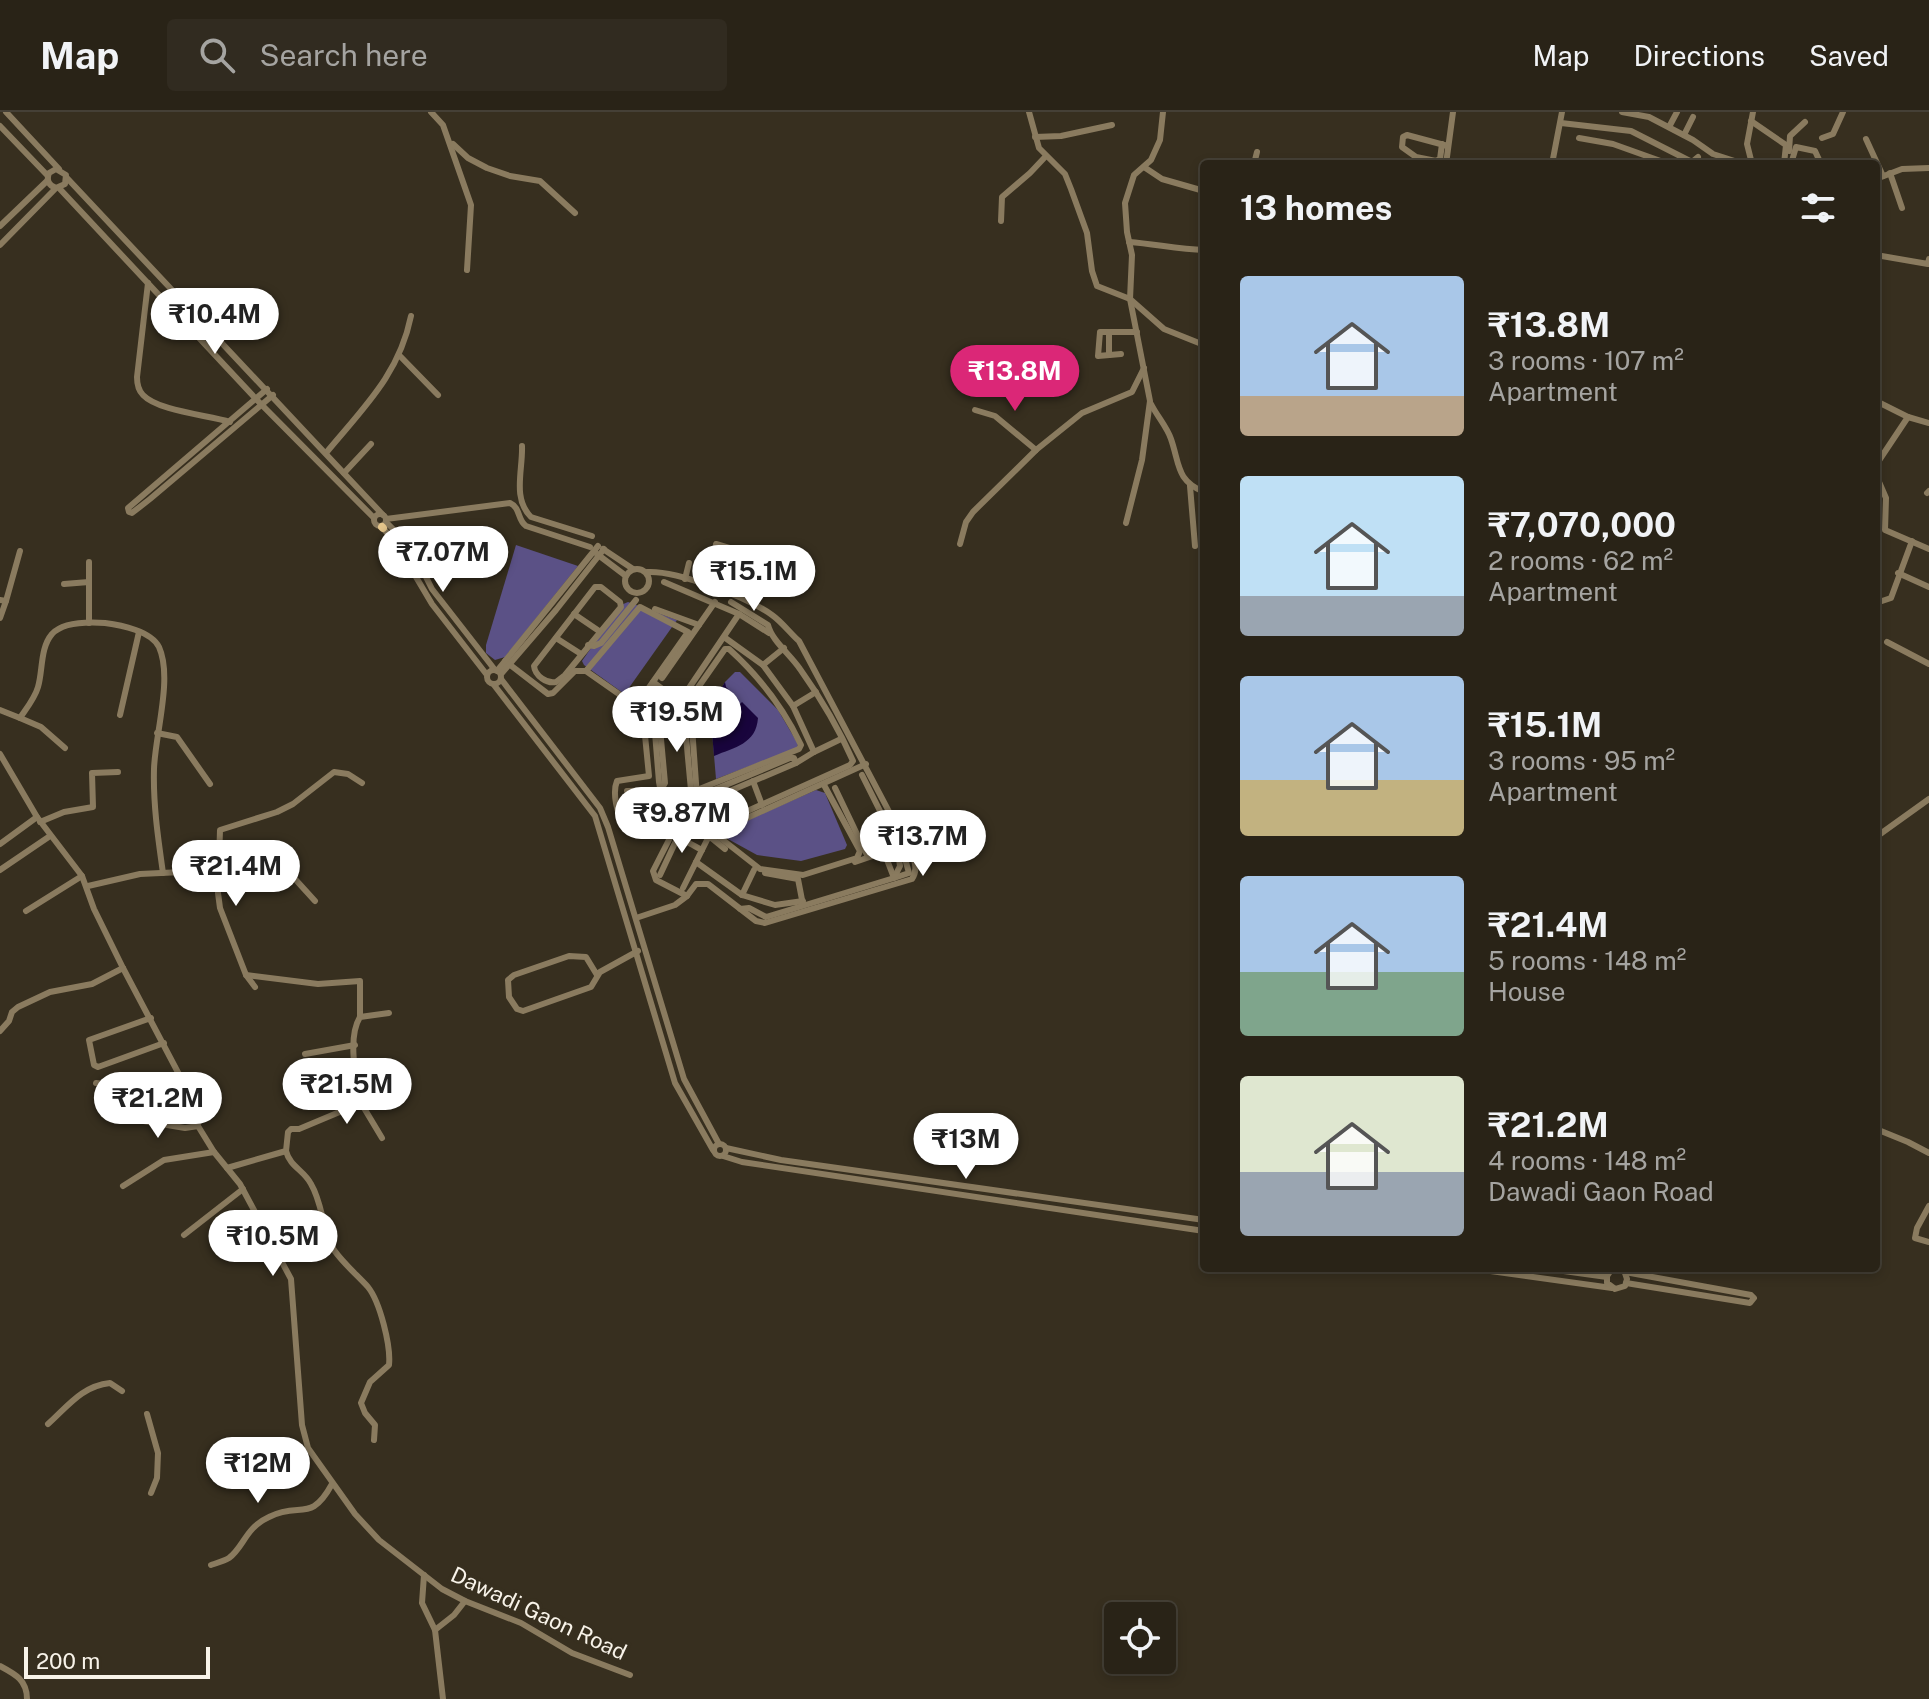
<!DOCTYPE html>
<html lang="en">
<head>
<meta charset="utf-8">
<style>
	body { margin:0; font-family:"Public Sans",sans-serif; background:#312b20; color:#f1f3f6; height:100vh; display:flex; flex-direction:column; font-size:30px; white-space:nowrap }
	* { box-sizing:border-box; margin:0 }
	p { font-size:26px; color:#a5a4a1 }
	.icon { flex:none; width:44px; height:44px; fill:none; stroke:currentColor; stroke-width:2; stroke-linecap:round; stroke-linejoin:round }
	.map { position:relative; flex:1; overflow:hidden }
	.sheet { position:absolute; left:1200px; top:48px; width:680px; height:1112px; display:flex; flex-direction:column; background:#292317; border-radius:8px; box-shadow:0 4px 12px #0003,0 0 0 2px #454036 }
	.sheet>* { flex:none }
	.tools { position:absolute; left:1104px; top:1490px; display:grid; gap:16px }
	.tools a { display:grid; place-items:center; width:72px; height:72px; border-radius:8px; background:#292317; box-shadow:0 4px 12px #0003,0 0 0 2px #454036; font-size:40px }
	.scale { position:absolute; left:24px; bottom:20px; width:186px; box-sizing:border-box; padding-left:8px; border:4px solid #f8f3e9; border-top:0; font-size:22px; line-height:28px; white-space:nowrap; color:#f8f3e9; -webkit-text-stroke:6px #372f1f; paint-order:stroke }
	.price { position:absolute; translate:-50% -68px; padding:0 18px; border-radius:28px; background:#fff; color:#222; font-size:26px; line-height:52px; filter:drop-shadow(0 2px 4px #0008) }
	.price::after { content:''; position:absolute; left:50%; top:48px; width:24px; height:18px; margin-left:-12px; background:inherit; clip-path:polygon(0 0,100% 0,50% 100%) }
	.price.selected { background:#db2777; color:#fff }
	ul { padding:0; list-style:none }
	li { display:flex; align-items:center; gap:24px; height:200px; padding:0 40px }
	li span { display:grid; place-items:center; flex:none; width:224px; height:160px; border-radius:8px; color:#555 }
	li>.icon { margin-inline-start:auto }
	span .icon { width:96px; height:96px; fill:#fffc; stroke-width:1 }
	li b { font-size:34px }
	h2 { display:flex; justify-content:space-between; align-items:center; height:96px; padding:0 40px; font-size:34px }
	header { display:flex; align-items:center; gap:48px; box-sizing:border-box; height:112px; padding:0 40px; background:#292317; border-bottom:2px solid #454036 }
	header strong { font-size:38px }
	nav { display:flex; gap:44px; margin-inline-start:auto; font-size:28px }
	.search { width:560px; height:72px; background:#312b20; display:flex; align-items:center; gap:20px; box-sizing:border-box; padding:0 28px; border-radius:8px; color:#a5a4a1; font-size:30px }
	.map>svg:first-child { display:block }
</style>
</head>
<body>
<header>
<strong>Map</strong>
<div class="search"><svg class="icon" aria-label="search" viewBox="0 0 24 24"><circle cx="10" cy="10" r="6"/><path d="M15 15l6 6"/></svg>Search here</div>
<nav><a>Map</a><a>Directions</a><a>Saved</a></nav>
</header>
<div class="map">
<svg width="1929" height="1587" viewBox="0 0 1929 1587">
	<rect width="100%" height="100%" fill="#372f1f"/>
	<!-- green -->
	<g fill="#5b5186">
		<path d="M 516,433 L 578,454 L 505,545 L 495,548 L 486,541 L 486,533 Z"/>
		<path d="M 628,490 L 677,508 L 626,580 L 623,581 L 584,553 L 582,549 L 621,493 Z"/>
		<path d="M 735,560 L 740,560 L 778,598 L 798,632 L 797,636 L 716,667 L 710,596 L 725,570 Z"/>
		<path d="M 816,678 L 825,681 L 847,733 L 845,737 L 801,749 L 757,743 L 728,727 L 727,721 L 730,716 Z"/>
	</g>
	<!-- water -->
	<path fill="#19053d" d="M 725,570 L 726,575 L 738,587 L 733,593 L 724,593 L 720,600 L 721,604 L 728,608 L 733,607 L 737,600 L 736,596 L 742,590 L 758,606 C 756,632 735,635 714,644 L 710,596 Z"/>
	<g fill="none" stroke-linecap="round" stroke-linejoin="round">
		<!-- minor -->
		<g stroke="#8a7b5f" stroke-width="6">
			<path d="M 6,0 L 59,57"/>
			<path d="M 431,0 L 443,13 L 471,93 L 467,158"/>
			<path d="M 1029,0 L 1039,36 L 1065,62 L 1071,77 L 1087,121 L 1092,159 L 1097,174 L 1130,187 L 1164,217 L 1204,233"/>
			<path d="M 1622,0 L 1649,5 L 1693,28 L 1713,42 L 1744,52"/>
			<path d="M 1751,9 L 1786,33 L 1784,52"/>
			<path d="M 1561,11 L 1631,19 L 1692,50 L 1698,45"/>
			<path d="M 0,14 L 48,64"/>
			<path d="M 1669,15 L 1677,0"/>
			<path d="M 1684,23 L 1693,5"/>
			<path d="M 1035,25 L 1061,24 L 1112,13"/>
			<path d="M 1579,26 L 1613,32 L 1669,52"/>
			<path d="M 1822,26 L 1833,22 L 1843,0"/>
			<path d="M 1866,27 L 1883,64"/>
			<path d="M 453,32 L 468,46 L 487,56 L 510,64 L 540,69 L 575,101"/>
			<path d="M 1442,32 L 1440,47 L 1436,49 L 1416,45 L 1402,35 L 1403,25 L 1407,23 L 1448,34"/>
			<path d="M 1789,39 L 1790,24 L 1805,10"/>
			<path d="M 1524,50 L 1529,52"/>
			<path d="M 1254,52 L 1257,40"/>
			<path d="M 1446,52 L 1453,0"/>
			<path d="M 1552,52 L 1562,0"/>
			<path d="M 1752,52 L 1747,32 L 1753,0"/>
			<path d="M 1791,52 L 1796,35 L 1815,39 L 1821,52"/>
			<path d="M 1144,55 L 1162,67 L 1204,79"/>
			<path d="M 1890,61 L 1902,96"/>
			<path d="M 67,66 L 383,403"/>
			<path d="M 1876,67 L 1902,57 L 1929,56"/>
			<path d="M 59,76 L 256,287 L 374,406"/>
			<path d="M 1001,109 L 1002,85 L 1030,61 L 1046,44"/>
			<path d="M 0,114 L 48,68"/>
			<path d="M 1129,130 C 1155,132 1178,137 1204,138"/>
			<path d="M 0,133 L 56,76 L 65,72 L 66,63 L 56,57 L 49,61 C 46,68 49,74 56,76"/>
			<path d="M 1876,143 L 1928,152 L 1929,147"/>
			<path d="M 148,171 L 137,265 C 137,272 138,278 143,283 C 158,299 207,303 230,310"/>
			<path d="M 1121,242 L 1098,244 L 1100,220 L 1137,220"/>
			<path d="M 399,243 L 438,283"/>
			<path d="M 1109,243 L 1109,220"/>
			<path d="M 267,277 L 128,396 L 129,400 L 132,401 L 150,387 L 273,283"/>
			<path d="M 1876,289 L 1908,305"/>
			<path d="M 1151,292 C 1157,304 1167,315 1171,327 C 1180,353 1176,368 1204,380"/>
			<path d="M 975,298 L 995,304 L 1036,338"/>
			<path d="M 522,334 C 523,358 512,386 531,405 L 592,424"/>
			<path d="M 326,341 C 363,296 399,263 411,204"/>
			<path d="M 1876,353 L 1908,305 L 1929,311"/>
			<path d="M 344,361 L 371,332"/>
			<path d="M 1876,363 L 1886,386 L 1885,418 L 1929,437"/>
			<path d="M 1190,374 L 1195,434"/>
			<path d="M 1927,381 L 1929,379"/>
			<circle cx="380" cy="408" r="6"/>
			<path d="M 386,407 L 510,391 C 521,396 517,408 526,414 L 590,435"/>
			<path d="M 386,410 L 411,435 L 432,477 L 495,558"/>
			<path d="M 1126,411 L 1142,348 L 1150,289 L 1130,187 L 1132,143 L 1127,120 L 1125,91 L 1134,63 L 1151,48 L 1160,28 L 1163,0"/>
			<path d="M 383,416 L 397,433 L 432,492 L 487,563"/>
			<path d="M 716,432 L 790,454"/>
			<path d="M 960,432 L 966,410 L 973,400 L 1036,338 L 1082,301 L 1132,280 L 1144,256"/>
			<path d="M 603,437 L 633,457"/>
			<path d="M 597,442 L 626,464"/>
			<circle cx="637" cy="469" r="12"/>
			<path d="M 1898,461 L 1929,475"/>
			<path d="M 685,467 L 689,451"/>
			<path d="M 664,470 L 739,502 L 689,576"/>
			<path d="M 64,472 L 89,470"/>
			<path d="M 595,475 L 601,475 L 620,490 L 621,495 L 565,563 L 556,570 C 547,572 535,564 534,554 Z"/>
			<path d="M 0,488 L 6,489 L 20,439"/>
			<path d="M 1876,491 L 1891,486 L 1912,429"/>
			<path d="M 655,497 L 699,513"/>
			<path d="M 574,502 L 599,519"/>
			<path d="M 739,502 L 769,521"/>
			<path d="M 0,506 L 6,489"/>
			<path d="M 89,511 L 89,450"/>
			<path d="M 556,526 L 581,542"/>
			<path d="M 1887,530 L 1929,552"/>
			<path d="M 588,533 L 594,534 L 601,531 L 636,488"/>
			<path d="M 505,549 L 548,582 L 553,581 L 575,559 L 586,559 L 640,495 L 688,520 L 636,594"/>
			<path d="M 763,553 L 784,536"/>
			<circle cx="494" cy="565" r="7"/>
			<path d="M 497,559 L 598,434"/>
			<path d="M 586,559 L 636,594 L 643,603 L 649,664 L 617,669 C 612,681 617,703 625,714 L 674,711 L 675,716 L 653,759 L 656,768 L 687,784 L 696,772 L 708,772 L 756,809 L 765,811 L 912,767 C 921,754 910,740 904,728 L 799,529 C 790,521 782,510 772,503 C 747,485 676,458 647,460"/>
			<path d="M 501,562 L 556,498 L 604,437"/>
			<path d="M 662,566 L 715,490"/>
			<path d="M 501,567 L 600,696 L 608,715 L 684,967 L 719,1032"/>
			<path d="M 653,570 L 669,582 L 690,587 L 697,685 L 694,701"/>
			<path d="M 494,573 L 595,704 L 675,971 L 713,1038"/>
			<path d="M 642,585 L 649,590 L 653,596 L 659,670 L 665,703"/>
			<path d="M 690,587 L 725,537 L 729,537 C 760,565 783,595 801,633 L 799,637 L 697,678"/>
			<path d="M 658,594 L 665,671 L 662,676"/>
			<path d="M 793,594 L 816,580"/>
			<path d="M 0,598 L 20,606 C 26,597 35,586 38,575 C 43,558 40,536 52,522 C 63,510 90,510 105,511 C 121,513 151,519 159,535 C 173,566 155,623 154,657 C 153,692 158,726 163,761"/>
			<path d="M 120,603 L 139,520"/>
			<path d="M 20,606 L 41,615 L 65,636"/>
			<path d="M 157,621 L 177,625 L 210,672"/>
			<path d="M 814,640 L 841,627"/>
			<path d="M 0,642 L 37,705 L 82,764 L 94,797 L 123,856 L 192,987 L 198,1014 L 214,1040 L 240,1072 L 291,1167 L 302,1313 L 308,1336 L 355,1402 L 379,1428 L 442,1477 L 465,1489 L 521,1511 L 572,1541 L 630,1563"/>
			<path d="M 753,669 L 762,693"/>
			<path d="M 835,676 L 868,745"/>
			<path d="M 627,679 L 662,678"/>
			<path d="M 697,685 L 790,646 L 794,646 L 796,651"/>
			<path d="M 704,690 L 796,651 L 814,640 L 793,594 L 763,553 L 724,525"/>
			<circle cx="694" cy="705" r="4.5"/>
			<path d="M 628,706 L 680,701 L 692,689 L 683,592"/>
			<path d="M 698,708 L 714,721 L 866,652"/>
			<path d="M 40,710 L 64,700 L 93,695 L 92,661 L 118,660"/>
			<path d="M 714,714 L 850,653 L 853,649 C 839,617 820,585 800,557 C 790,542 772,529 768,513 L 731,490"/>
			<path d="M 714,721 L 760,757 L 803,763 L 857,746 L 860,739 L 824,673"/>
			<path d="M 681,723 C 698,711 712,727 725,737"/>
			<path d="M 1876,725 L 1929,687"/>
			<path d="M 0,732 L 37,705"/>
			<path d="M 884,740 L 894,766 L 909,761 L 904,743"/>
			<path d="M 696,750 L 742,783 L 775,793 L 803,789"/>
			<path d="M 855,750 L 896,736"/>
			<path d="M 0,758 L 50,724"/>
			<path d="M 765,761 L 798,767 L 803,793"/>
			<path d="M 660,763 L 675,731 C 684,725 693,734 702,738"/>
			<path d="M 88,774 L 140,762 L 264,756 L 295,767 L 315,789"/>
			<path d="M 683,776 L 709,724"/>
			<path d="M 742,783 L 754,758"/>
			<path d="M 740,797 L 749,796 L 766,805 L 894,766 L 900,754 L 897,733 L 862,663"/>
			<path d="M 26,799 L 82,764"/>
			<path d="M 636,806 L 675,793 L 687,784"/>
			<path d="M 246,863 L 318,872 L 360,869 L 360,905"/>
			<path d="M 597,863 L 586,845 L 569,844 L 514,863 L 508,868 L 509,885 L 517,897 L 523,899 L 591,875 L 600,860 L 638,839"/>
			<path d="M 255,875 L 246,863 L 220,796 L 218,781 L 220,718 L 277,700 L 293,692 L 334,660 L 348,662 L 362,671"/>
			<path d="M 151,906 L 89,928 L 94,953 L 98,955 L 164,931"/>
			<path d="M 0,919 L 9,909 L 12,900 L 18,895 L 50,880 L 92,872 L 123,856"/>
			<path d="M 305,942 L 355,933"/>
			<path d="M 96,971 L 122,974 L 143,967 L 171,970 L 182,967"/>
			<path d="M 361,991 L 382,1026"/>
			<path d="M 120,1005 L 185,1016 L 198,1014"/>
			<path d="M 1876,1017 L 1908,1030 L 1929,1041"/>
			<circle cx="720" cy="1038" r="6"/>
			<path d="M 726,1036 L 781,1048 L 1204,1108"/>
			<path d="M 286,1039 C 290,1055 304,1058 311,1072 C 323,1092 322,1118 334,1138 C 343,1151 357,1163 368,1175 C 380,1190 391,1234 389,1253 L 370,1270 L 361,1291 L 365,1301 L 375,1313 L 374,1328"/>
			<path d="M 723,1044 L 742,1050 L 1204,1119"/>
			<path d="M 227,1056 L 286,1039 L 288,1020 L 291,1017 L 299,1017 L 361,991 C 356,967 347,926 360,905 L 389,901"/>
			<path d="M 123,1074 L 164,1048 L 214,1040"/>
			<path d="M 1929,1094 L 1917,1116 L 1915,1126 L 1929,1130"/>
			<path d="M 184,1123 L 243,1077"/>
			<path d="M 1469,1156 L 1612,1176"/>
			<path d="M 1542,1156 L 1607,1165"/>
			<path d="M 1617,1156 L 1611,1158 L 1607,1164 L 1607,1171 L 1615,1177 L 1625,1174 L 1627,1167 L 1624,1158 L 1618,1156"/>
			<path d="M 1625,1160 L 1751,1183 L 1754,1186 L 1750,1191 L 1626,1171"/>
			<path d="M 147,1302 L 158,1341 L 157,1366 L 151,1381"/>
			<path d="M 48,1312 C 68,1294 82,1274 110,1271 L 122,1279"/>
			<path d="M 211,1453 C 217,1451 224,1449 229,1446 C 244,1435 245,1416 269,1405 C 301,1389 310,1412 332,1372"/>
			<path d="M 424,1463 L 422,1491 L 435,1518 L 443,1587"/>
			<path d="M 435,1518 L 454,1503 L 465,1489"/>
			<path d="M 0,1554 C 15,1562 27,1568 27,1587"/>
		</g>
		<!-- major -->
		<path stroke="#e4c58b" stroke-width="8" d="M 382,415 L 383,416"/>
	</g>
	<g text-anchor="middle" stroke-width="7" stroke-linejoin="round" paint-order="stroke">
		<!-- street labels -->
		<g font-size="22" fill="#f8f3e9" stroke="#372f1f">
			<text transform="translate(539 1501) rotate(25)" y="8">Dawadi Gaon Road</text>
		</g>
	</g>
</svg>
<div class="tools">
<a><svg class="icon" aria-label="locate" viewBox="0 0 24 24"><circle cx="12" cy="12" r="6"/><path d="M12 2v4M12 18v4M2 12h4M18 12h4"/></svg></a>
</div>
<div class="scale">200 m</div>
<b class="price" style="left:215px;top:244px">₹10.4M</b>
<b class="price selected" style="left:1015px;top:301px">₹13.8M</b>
<b class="price" style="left:443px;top:482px">₹7.07M</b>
<b class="price" style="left:754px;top:501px">₹15.1M</b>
<b class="price" style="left:677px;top:642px">₹19.5M</b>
<b class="price" style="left:682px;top:743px">₹9.87M</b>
<b class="price" style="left:923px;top:766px">₹13.7M</b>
<b class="price" style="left:236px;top:796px">₹21.4M</b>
<b class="price" style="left:347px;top:1014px">₹21.5M</b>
<b class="price" style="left:158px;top:1028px">₹21.2M</b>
<b class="price" style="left:966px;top:1069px">₹13M</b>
<b class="price" style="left:273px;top:1166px">₹10.5M</b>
<b class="price" style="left:258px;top:1393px">₹12M</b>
<section class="sheet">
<h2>13 homes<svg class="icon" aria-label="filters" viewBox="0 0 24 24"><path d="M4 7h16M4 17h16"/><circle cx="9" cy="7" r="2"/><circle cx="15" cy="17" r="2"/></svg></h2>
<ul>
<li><span style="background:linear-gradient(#a9c7e8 75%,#b9a48a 0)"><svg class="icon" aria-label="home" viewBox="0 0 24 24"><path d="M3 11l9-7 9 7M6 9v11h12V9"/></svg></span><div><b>₹13.8M</b><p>3 rooms · 107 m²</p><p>Apartment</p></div></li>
<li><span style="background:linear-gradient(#bfe0f5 75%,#9aa5b1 0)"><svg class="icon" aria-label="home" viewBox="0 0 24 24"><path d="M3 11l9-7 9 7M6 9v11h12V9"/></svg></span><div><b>₹7,070,000</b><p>2 rooms · 62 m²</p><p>Apartment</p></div></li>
<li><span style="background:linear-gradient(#a9c7e8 65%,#c2b280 0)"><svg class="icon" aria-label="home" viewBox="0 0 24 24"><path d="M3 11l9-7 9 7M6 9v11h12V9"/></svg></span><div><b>₹15.1M</b><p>3 rooms · 95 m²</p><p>Apartment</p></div></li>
<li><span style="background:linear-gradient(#a9c7e8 60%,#7fa58c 0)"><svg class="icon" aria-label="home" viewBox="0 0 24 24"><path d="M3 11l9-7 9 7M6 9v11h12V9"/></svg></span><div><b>₹21.4M</b><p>5 rooms · 148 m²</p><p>House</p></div></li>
<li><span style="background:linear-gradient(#dfe7d0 60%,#9aa5b1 0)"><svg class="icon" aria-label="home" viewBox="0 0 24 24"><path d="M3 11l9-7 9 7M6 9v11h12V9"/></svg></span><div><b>₹21.2M</b><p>4 rooms · 148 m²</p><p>Dawadi Gaon Road</p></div></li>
</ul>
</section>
</div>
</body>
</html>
